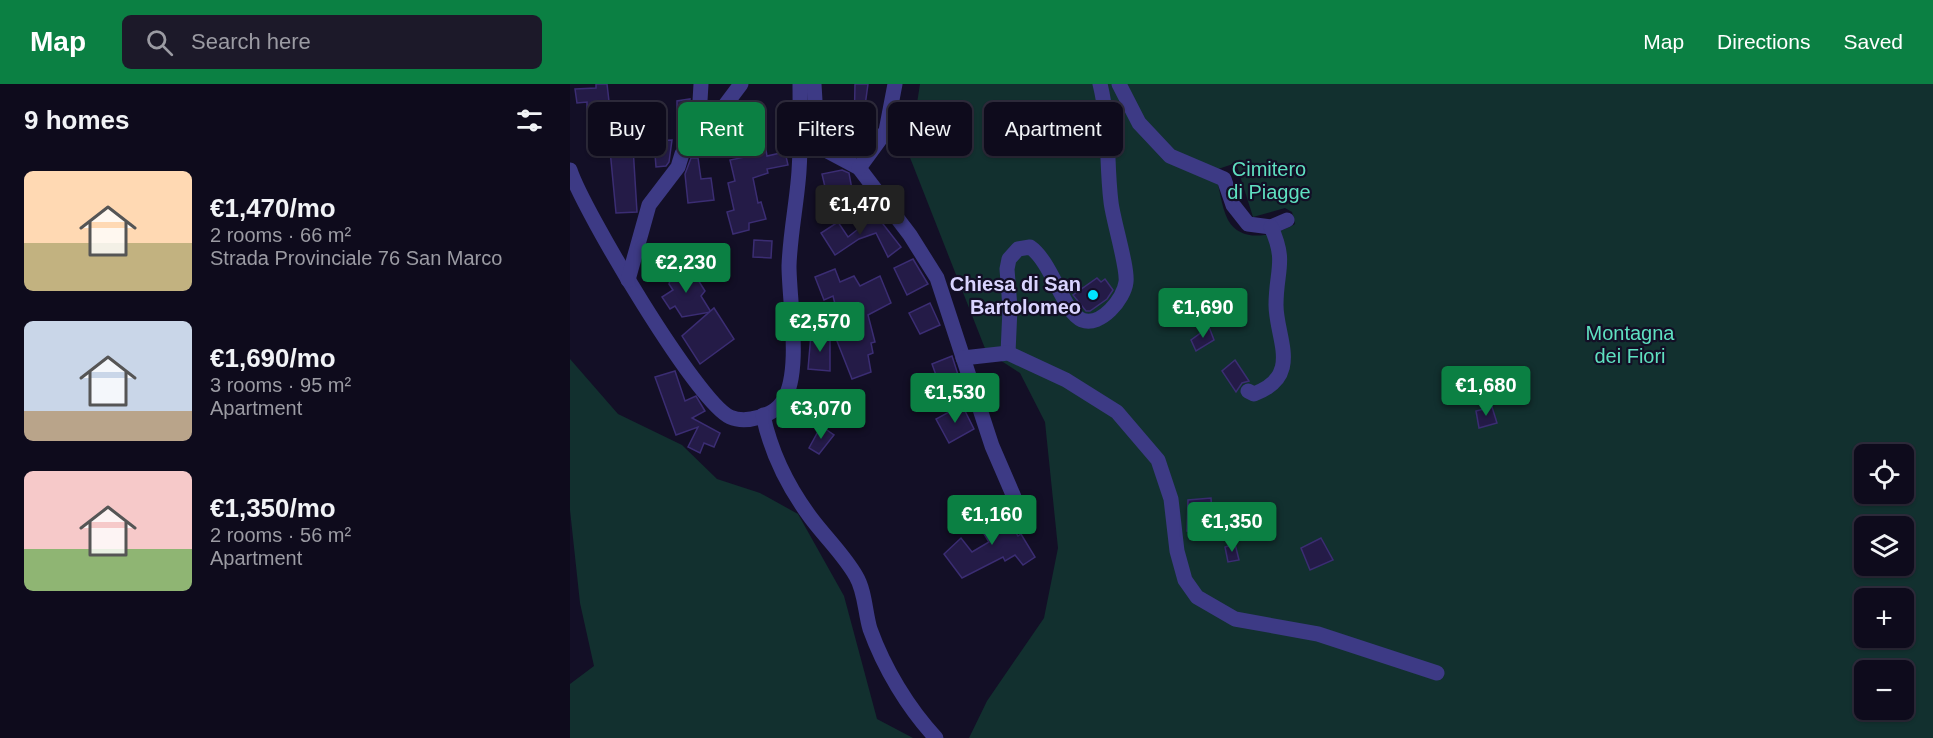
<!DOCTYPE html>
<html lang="en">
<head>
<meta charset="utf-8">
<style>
	body { margin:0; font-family:Helvetica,sans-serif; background:#1c1929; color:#f1f3f6; height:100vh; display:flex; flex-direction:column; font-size:22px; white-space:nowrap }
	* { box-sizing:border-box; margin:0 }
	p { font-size:20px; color:#9b9ba3 }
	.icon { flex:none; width:33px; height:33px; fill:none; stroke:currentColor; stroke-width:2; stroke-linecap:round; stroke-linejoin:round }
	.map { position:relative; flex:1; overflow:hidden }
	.drawer { display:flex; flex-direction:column; background:#0e0b1c; width:570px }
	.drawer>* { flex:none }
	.hud { position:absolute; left:18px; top:18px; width:570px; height:54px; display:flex; gap:12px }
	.buttons { position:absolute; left:1284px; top:360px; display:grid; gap:12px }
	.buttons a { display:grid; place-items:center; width:60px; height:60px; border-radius:9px; background:#0e0b1c; box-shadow:0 2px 4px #0004,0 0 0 2px #2e2b3b; font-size:30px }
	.price { position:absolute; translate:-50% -51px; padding:0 14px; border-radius:6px; background:#0b8043; color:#fff; font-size:20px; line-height:39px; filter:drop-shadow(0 2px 3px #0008) }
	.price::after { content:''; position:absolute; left:50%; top:36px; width:18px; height:14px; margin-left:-9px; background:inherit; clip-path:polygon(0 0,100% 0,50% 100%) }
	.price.current { background:#222; color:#fff }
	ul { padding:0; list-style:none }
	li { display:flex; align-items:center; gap:18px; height:150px; padding:0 24px }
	li span { display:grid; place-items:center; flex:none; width:168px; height:120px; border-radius:9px; color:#555 }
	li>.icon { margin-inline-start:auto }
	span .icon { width:72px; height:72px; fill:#fffc; stroke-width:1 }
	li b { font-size:26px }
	h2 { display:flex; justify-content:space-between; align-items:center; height:72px; padding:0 24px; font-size:26px }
	.chip { padding:0 21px; border-radius:9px; background:#0e0b1c; box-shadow:0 2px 4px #0004,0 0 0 2px #2e2b3b; font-size:21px; line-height:54px }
	.chip.current { background:#0b8043; color:#fff }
	header { display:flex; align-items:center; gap:36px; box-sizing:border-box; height:84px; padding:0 30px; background:#0b8043; color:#fff }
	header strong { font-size:28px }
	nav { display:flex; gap:33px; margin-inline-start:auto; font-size:21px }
	.search { width:420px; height:54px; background:#1c1929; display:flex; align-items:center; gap:15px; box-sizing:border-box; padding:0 21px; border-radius:9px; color:#9b9ba3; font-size:22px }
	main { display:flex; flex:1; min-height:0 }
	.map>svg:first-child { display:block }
</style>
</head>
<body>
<header>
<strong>Map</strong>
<div class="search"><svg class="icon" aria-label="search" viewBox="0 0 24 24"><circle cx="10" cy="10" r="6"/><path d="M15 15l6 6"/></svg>Search here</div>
<nav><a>Map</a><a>Directions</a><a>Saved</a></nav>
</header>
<main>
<section class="drawer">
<h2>9 homes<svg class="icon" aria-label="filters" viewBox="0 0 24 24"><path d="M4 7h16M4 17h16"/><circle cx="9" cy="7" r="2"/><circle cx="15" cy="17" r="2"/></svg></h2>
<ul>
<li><span style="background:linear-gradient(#ffd9b3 60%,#c2b280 0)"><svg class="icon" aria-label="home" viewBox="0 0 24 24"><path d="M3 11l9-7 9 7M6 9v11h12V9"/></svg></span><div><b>€1,470/mo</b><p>2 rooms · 66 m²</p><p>Strada Provinciale 76 San Marco</p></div></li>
<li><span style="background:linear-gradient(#c9d6e8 75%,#b9a48a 0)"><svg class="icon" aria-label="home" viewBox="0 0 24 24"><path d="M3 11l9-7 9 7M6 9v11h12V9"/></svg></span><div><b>€1,690/mo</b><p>3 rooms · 95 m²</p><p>Apartment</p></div></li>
<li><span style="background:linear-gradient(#f6c9c9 65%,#8fb573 0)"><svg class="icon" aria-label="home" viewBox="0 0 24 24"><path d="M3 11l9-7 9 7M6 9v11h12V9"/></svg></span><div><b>€1,350/mo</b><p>2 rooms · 56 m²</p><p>Apartment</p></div></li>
</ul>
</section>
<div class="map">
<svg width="1363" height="654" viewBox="0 0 1363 654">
	<rect width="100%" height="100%" fill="#130f26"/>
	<!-- green -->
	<g fill="#12302f" fill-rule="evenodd">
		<path d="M 350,0 L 1363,0 L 1363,654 L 399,654 L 417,617 L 474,534 L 488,464 L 475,338 L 450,289 L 416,267 L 339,71 ZM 666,79 L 683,133 L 715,124 L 722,128 L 725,140 C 706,151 672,161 658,136 C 651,122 649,101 645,86 ZM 1294,370 L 1334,370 L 1334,410 L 1294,410 ZM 1294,442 L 1334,442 L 1334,482 L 1294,482 ZM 1294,514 L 1334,514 L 1334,554 L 1294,554 ZM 1294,586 L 1334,586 L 1334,626 L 1294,626 Z"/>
		<path d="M 0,275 L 48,330 L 112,361 L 147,395 L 190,409 L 228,430 L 274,512 L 307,635 L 343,654 L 0,654 L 0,600 L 24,582 L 10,519 L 0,426 Z"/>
	</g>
	<!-- building -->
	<g fill="#241b47" stroke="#3b2d73" stroke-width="1.5">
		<path d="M 26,0 L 37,0 L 40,26 L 17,28 L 17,18 L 7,19 L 5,5 L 26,4 Z"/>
		<path d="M 285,0 L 298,0 L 295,22 L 301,22 L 300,47 L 284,47 Z"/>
		<path d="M 120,15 L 119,41 L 107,41 L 107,17 Z"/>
		<path d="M 83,20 L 86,37 L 72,40 L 76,60 L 63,63 L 67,128 L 46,129 L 40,66 L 51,65 L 46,25 Z"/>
		<path d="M 102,56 L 99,78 L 96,82 L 86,83 L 84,57 Z"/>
		<path d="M 195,60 L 197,72 L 215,68 L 218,81 L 197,85 L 198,89 L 183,94 L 188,119 L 191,118 L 196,135 L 179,139 L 179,146 L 163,150 L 157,128 L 164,126 L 158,99 L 165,97 L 160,76 L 175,73 L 173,68 Z"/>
		<path d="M 121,74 L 128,74 L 131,95 L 141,94 L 144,116 L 118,119 L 115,90 Z"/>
		<path d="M 272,86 L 279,89 L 283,111 L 258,116 L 252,90 Z"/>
		<path d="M 306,131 L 331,163 L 318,173 L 306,149 L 289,155 L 265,171 L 251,149 L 268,138 L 278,153 Z"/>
		<path d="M 184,156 L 202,157 L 201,174 L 183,173 Z"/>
		<path d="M 343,175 L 358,200 L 337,211 L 324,184 Z"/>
		<path d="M 118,180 L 135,207 L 131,212 L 141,228 L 112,233 L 105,222 L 100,225 L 92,213 L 103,206 L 99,200 L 103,186 L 107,190 Z"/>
		<path d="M 265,185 L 270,198 L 284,192 L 290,202 L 310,192 L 321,219 L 298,231 L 305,258 L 301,259 L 303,269 L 298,271 L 301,288 L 282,295 L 265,252 L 273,252 L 263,212 L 254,216 L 245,193 Z"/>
		<path d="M 527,194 L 531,198 L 535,195 L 543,206 L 537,215 L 520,227 L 516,227 L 503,211 Z"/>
		<path d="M 360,219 L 370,241 L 350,250 L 339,229 Z"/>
		<path d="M 144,224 L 164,255 L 130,280 L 112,252 Z"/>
		<path d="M 639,243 L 644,256 L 626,267 L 621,256 Z"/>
		<path d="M 241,250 L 260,251 L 260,287 L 238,285 Z"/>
		<path d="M 382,272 L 391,300 L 372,308 L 362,280 Z"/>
		<path d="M 665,276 L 679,297 L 672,299 L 666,308 L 652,287 Z"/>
		<path d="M 105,287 L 115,317 L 126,312 L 135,327 L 122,334 L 150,349 L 144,363 L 134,359 L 130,369 L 118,363 L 128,343 L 106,351 L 85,293 Z"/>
		<path d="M 392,321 L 404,345 L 379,359 L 366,335 Z"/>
		<path d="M 922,323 L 927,339 L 909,344 L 906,327 Z"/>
		<path d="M 251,342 L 264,351 L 249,370 L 239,364 Z"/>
		<path d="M 641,414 L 642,431 L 649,430 L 646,454 L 632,454 L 632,448 L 617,447 L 618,416 Z"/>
		<path d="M 453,417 L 455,423 L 436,433 L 448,452 L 451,450 L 465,473 L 453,481 L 445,471 L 435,477 L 433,473 L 392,494 L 374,470 L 391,454 L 402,468 L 419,458 L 411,445 L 438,423 L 436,420 L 447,422 Z"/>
		<path d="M 674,421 L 675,434 L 663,436 L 661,423 Z"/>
		<path d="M 751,454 L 763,476 L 740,486 L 731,464 Z"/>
		<path d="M 665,460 L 669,476 L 658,478 L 655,463 Z"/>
	</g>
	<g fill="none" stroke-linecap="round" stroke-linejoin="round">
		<!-- minor -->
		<g stroke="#3d3a85" stroke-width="15">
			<path d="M 244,0 L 247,51 L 250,59 L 259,68 L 289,84 L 340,151 L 367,194 L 422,362 L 444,413"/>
			<path d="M 549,0 L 569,39 L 600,72 L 654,95 L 663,121 L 678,140 L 701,143 L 717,136"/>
			<path d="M 128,50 L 131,0"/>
			<path d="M 289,84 L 316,47 L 325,0"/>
			<path d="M 0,86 C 13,126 127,318 160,333 C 176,340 204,332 213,317 C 232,289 219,216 219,182 C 220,150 227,118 229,87 C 231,58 230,29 230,0"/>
			<path d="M 58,196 L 79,121 L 108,83 L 112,70 L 128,50 L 138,44 L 171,0"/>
			<path d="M 438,269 L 440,224 L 437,185 L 439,175 L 448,165 L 460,163 C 482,178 493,228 512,236 C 531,243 554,215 556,198 C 558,184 543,136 541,118 C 536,78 540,40 530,0"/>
			<path d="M 393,274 L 438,269 L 496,296 L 547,328 L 588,376 L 601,415 L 607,467 L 615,496 L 627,513 L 665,535 L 748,550 L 867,589"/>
			<path d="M 678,307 L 684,310 C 733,292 706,254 706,221 C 706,186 717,178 701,143"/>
			<path d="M 193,331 C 201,369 218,403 241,434 C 256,454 274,471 286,492 C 295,507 295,528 300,545 C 314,584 338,624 366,654"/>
		</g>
	</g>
	<!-- markers -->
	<circle fill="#00e5ff" stroke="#130f26" stroke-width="2" cx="523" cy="211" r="6"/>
	<g text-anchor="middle" stroke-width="4.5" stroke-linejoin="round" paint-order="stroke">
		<!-- park labels -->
		<g font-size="20" fill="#5fe0c0" stroke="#130f26">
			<text x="699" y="92">Cimitero<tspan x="699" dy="23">di Piagge</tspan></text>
			<text x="1060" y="256">Montagna<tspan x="1060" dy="23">dei Fiori</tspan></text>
		</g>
		<!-- poi labels -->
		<g font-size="20" font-weight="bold" fill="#d9d4ff" stroke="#130f26" text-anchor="end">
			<text x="511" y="207">Chiesa di San<tspan x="511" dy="23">Bartolomeo</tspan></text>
		</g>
	</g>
</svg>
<div class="buttons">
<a><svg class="icon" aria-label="locate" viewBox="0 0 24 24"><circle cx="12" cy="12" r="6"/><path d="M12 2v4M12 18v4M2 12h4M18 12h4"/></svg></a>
<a><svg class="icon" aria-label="layers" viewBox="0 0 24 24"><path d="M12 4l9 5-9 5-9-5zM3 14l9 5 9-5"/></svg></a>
<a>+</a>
<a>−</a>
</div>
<b class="price current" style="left:290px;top:152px">€1,470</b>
<b class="price" style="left:116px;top:210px">€2,230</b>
<b class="price" style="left:633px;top:255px">€1,690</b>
<b class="price" style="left:250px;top:269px">€2,570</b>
<b class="price" style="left:916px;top:333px">€1,680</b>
<b class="price" style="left:385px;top:340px">€1,530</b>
<b class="price" style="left:251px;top:356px">€3,070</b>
<b class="price" style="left:422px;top:462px">€1,160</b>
<b class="price" style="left:662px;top:469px">€1,350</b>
<div class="hud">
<a class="chip">Buy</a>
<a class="chip current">Rent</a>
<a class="chip">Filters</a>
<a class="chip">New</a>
<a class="chip">Apartment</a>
</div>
</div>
</main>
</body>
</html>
